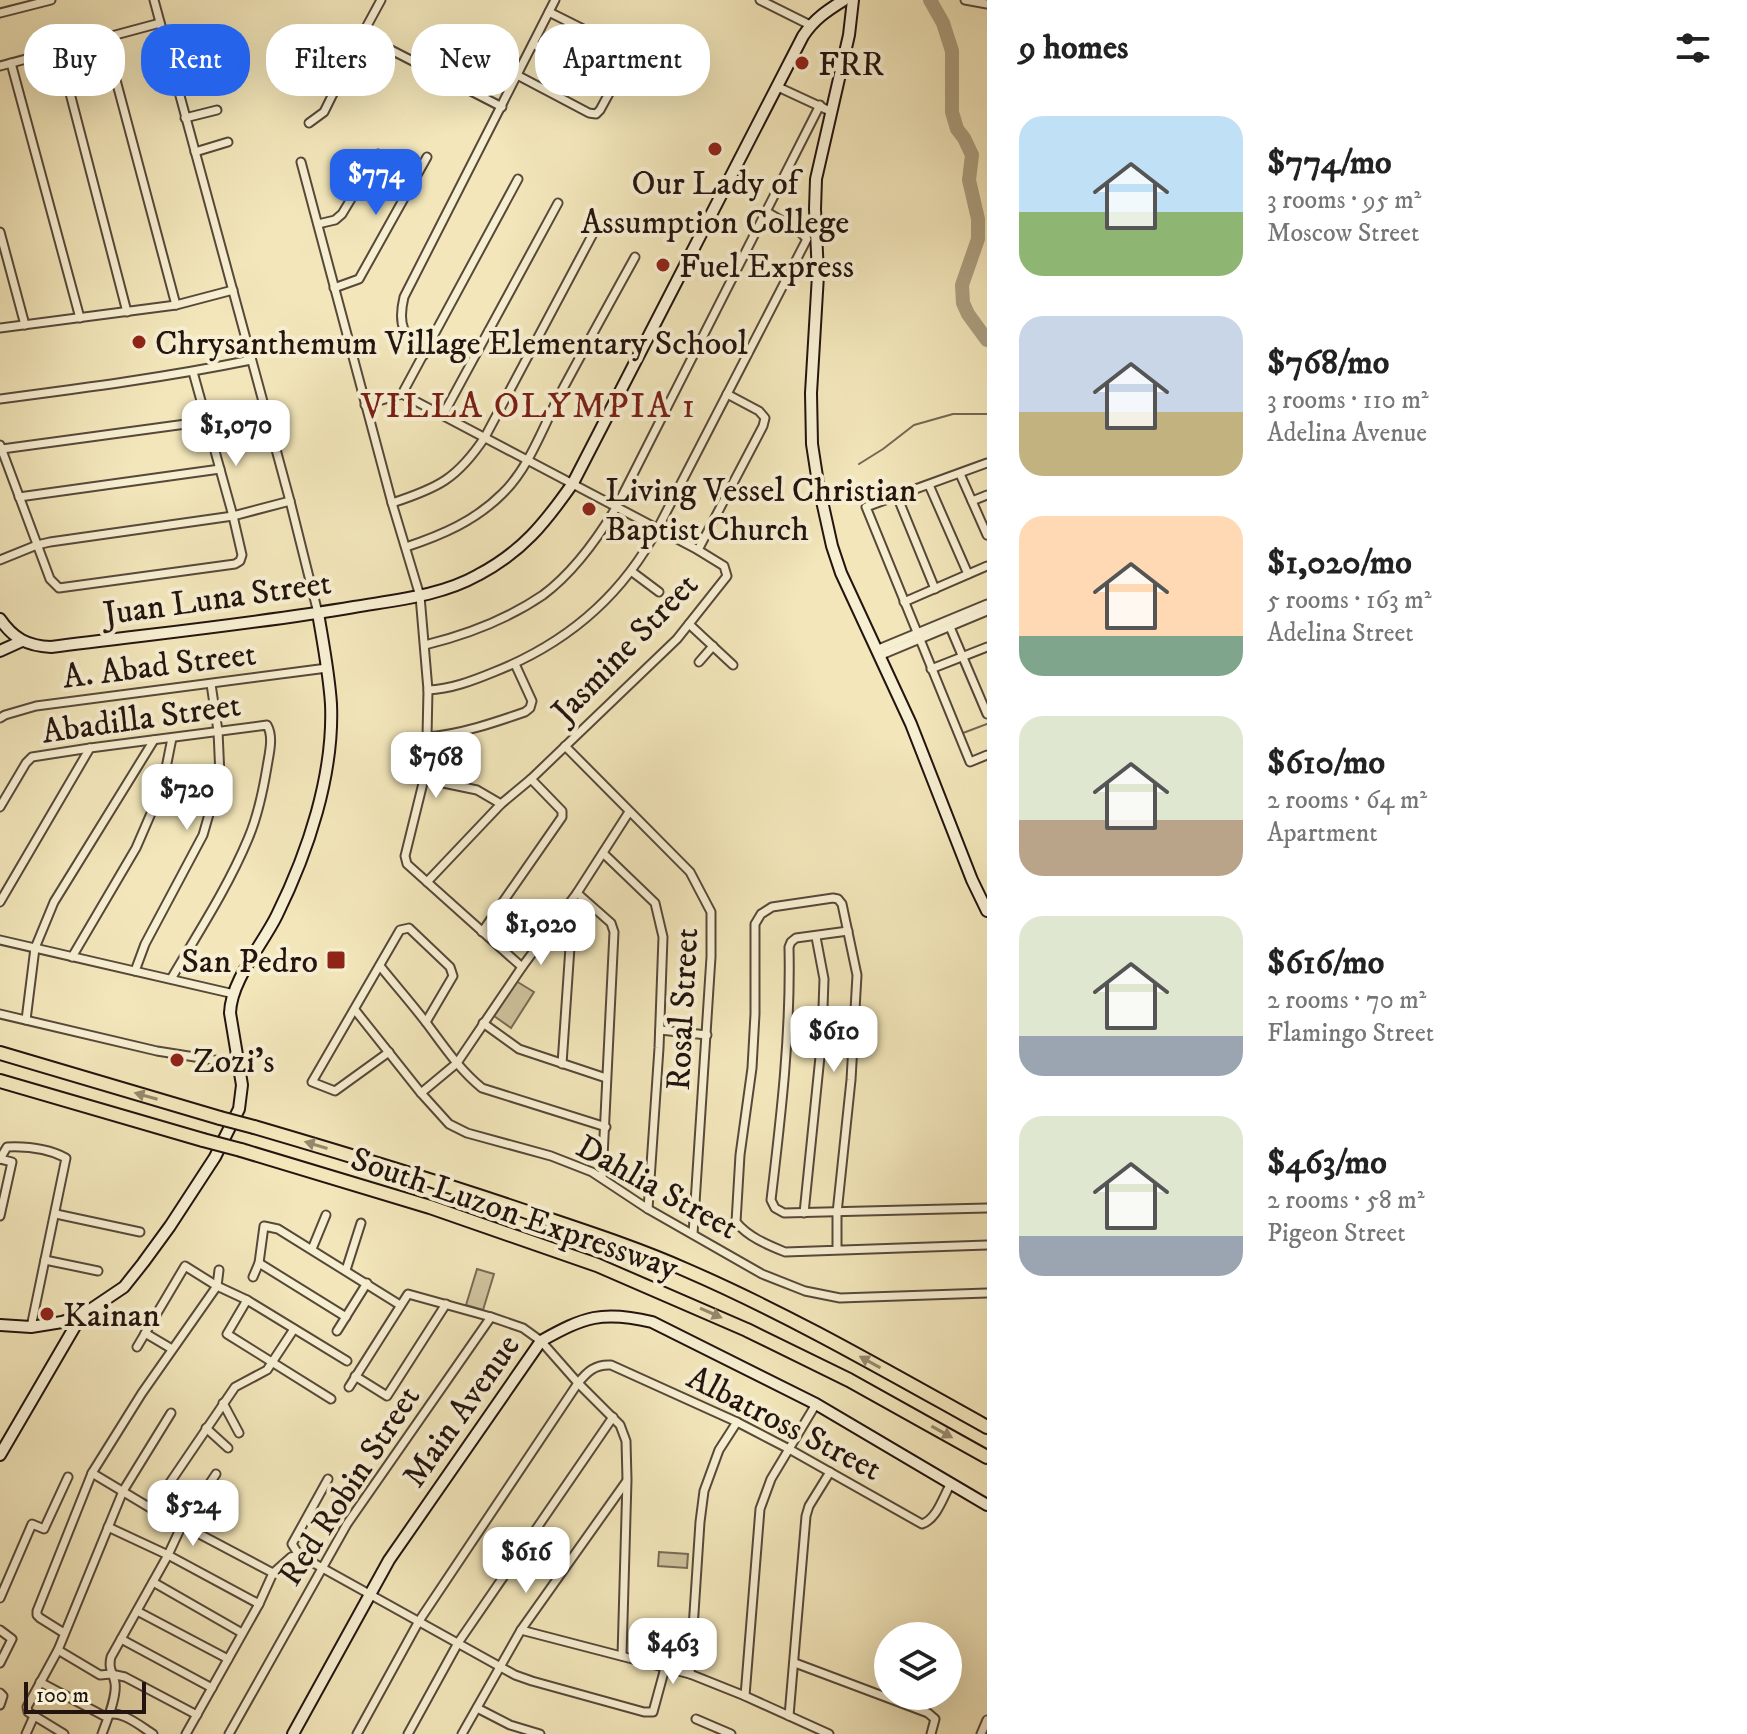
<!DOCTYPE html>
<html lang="en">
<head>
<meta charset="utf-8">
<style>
	body { margin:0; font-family:"IM FELL DW Pica",serif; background:#f6f6f6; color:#222; height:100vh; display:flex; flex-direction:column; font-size:30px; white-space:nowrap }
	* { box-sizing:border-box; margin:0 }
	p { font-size:26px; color:#767676 }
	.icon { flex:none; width:44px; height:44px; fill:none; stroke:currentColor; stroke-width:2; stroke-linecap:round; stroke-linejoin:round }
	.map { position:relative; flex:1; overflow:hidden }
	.drawer { display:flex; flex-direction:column; background:#fff; width:760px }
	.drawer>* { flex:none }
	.banner { position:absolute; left:24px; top:24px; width:760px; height:72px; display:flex; gap:16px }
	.fabs { position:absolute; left:874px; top:1622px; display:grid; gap:16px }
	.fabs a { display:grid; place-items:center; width:88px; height:88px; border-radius:50%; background:#fff; box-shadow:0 8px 32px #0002; font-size:40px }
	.scale { position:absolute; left:24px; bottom:20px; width:122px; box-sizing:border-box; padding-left:8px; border:4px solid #23140f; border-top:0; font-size:22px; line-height:28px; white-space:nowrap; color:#23140f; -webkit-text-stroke:6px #f7efd2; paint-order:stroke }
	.price { position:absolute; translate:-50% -68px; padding:0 18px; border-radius:16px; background:#fff; color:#222; font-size:26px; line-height:52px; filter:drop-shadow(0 2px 4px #0008) }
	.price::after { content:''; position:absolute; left:50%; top:48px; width:24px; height:18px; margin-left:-12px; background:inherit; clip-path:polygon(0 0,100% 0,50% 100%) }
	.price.selected { background:#2563eb; color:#fff }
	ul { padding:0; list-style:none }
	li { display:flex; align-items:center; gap:24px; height:200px; padding:0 32px }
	li span { display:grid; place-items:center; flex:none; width:224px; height:160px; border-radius:24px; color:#555 }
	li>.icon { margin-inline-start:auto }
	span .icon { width:96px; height:96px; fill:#fffc; stroke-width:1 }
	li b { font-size:34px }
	h2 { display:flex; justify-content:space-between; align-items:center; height:96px; padding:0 32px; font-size:34px }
	.chip { padding:0 28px; border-radius:32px; background:#fff; box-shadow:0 8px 32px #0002; font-size:28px; line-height:72px }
	.chip.selected { background:#2563eb; color:#fff }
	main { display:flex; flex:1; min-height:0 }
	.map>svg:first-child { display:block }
</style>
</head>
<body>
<main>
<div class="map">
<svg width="987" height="1734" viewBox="0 0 987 1734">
	<rect width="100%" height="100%" fill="#f2e6ba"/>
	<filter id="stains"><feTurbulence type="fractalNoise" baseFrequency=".0025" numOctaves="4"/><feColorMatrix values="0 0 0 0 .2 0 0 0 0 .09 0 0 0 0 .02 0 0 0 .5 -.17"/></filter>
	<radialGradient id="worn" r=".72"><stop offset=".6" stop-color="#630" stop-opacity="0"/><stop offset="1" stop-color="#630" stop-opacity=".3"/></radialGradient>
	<!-- grass -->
	<g fill="#cfc29d" stroke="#796b56" stroke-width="2">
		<path d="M 516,981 L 534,992 L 511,1028 L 494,1016 Z"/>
		<path d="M 477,1269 L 494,1274 L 483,1310 L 466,1305 Z"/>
		<path d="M 659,1552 L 688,1554 L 687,1568 L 658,1566 Z"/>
	</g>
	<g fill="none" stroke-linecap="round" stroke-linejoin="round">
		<!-- stream -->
		<g stroke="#756753" stroke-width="2">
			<path d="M 859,464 L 883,449 L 914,425 L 953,414 L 987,414"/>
			<path d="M 963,733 L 987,724"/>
		</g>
		<!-- river -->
		<path stroke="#ac9f80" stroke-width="14" d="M 930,0 L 943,23 L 952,51 L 952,112 L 957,129 L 964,138 L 972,155 L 969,180 L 978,219 L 978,239 L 962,285 L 963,303 L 968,314 L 987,340"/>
		<!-- street casing -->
		<g stroke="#57483a" stroke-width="11">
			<g id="street">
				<path d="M 154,0 L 290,501 L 318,613"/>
				<path d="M 760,0 L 810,25"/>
				<path d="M 965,0 L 987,4"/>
				<path d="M 0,13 L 51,0"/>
				<path d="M 362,35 L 381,0"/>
				<path d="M 105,39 L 176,305"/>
				<path d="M 533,44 L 614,84"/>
				<path d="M 59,51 L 127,312"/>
				<path d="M 168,54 L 203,45"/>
				<path d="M 11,63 L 80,318"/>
				<path d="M 0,66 L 160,23"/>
				<path d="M 517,75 L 589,113 L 596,114 L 600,110 L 631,53 L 549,12"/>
				<path d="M 778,87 L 832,112"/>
				<path d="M 185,118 L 217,110"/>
				<path d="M 309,123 L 324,112 L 362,35 L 502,107"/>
				<path d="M 195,152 L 228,142"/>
				<path d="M 301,162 L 392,503 L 420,596 L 428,690 L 427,737 L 424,779 L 405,856 L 407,864 L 522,967"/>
				<path d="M 318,224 L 335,220 L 342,214 L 378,154"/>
				<path d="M 0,232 L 25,325"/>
				<path d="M 334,288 L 359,279 L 427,157"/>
				<path d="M 0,328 L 176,305 L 233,290"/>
				<path d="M 424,355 C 404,335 397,326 404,297 L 555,0"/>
				<path d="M 402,394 L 698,550 L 724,566 L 727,576 L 677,639 L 531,779 L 501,804 L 427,882"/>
				<path d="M 0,399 C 84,388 168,377 251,360"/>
				<path d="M 365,405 L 402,394 L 518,179"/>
				<path d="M 443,415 L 558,203"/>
				<path d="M 0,445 L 50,579 L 59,588 L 235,564 L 240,561 L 242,555 L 233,516 L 193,372"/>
				<path d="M 2,449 L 208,421"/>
				<path d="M 987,463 L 866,507 L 970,762 L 987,755"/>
				<path d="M 960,474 L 987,535"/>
				<path d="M 929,485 L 968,574"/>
				<path d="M 897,496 L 935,589"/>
				<path d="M 19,497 L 220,469"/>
				<path d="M 972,501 L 987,495"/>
				<path d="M 392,503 C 438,488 457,479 485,437 L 595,230"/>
				<path d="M 406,547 C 442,535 475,521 502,494 C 528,469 542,430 558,398 C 583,351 609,304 635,257"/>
				<path d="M 698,550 L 763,426 L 765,418 L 759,411 L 727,394"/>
				<path d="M 0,560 L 37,545 L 50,542 L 233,516 L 290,501"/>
				<path d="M 631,571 L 659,592"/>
				<path d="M 904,602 L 987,566"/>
				<path d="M 689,624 L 733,665"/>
				<path d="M 950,627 L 987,714"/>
				<path d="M 425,645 C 466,635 508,619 543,595 C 574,572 598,538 617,506 L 820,105"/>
				<path d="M 876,650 L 987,604"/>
				<path d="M 879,656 L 987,611"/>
				<path d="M 699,662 L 713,646"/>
				<path d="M 931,669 L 987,647"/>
				<path d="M 428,690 C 451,689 472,681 494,672 C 565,644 622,596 658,528 L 807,239 L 799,231 L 767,212"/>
				<path d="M 0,718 L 5,715 L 36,706 L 327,668"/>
				<path d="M 427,737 C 461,734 493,723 525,712 L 530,708 L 532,701 L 515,664"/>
				<path d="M 565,746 L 690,872 L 711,912 L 711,957 L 693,1234"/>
				<path d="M 424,779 L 477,790 L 501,804"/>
				<path d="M 0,807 L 26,763 L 32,757 L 90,748 L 267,725 C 274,737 269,754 267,767 C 263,791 258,816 248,839 C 228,887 198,933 171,979"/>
				<path d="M 603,853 L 655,903 L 663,937 L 659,1048 L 648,1209"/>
				<path d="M 577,893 L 611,923 L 614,932 L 602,1178"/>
				<path d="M 0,902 L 90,748"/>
				<path d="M 553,927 L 570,947 L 562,1064"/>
				<path d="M 848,931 L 796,938 L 791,942 L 789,947 C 791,1032 781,1116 771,1200 L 775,1208 L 784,1213 L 987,1208"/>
				<path d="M 482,932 L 562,817 L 562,811 L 531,779"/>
				<path d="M 0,940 L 234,994"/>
				<path d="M 72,957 L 136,848 L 162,788 L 172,738"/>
				<path d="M 380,966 C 396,986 413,1005 428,1025 C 445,1048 460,1070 482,1088 L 606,1127"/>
				<path d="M 135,971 L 145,944 L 203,835 L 220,776 L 218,731 L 211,684"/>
				<path d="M 355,1010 L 421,1093 L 449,1124 L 467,1133 L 551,1156 L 592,1172 L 648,1209 L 762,1274 L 805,1291 L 840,1298 L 987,1293"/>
				<path d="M 0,1014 L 157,1051 L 239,1064"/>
				<path d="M 26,1020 L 35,948 L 54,902 L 154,740"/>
				<path d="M 483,1023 L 519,1049 L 606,1078"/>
				<path d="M 660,1030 L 707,1035"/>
				<path d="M 389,1052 L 335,1091 L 312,1082 L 400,930 L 409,928 L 450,967 L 453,976 L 426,1022"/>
				<path d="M 421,1093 L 457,1063 L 522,967 L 577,893 L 629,812"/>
				<path d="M 0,1159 L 7,1147 C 28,1146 47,1148 66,1158 L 31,1327"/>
				<path d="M 0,1159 L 12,1162 L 0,1216"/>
				<path d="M 804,1213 L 822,1037 L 824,979 L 816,937"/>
				<path d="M 56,1214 L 140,1232"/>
				<path d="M 312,1249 L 326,1215"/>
				<path d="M 837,1249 L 837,1213 L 851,1080 L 857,975 L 842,904 L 838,899 L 833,898 L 772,907 L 761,914 L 755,924 L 755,1014 L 752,1068 L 740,1155 L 736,1222 C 748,1237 768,1245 785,1252 L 987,1245"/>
				<path d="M 45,1260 L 98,1271"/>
				<path d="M 259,1263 L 346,1317"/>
				<path d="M 346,1270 L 361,1223"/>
				<path d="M 253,1277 L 259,1263 L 264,1226 L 278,1229 L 400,1305"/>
				<path d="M 247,1300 L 227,1334 L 331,1399"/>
				<path d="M 337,1331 L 367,1283"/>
				<path d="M 145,1333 L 172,1349"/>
				<path d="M 137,1347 L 185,1266 L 217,1286 L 247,1300 L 347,1361"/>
				<path d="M 355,1376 L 387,1396 L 446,1304"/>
				<path d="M 349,1387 L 408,1294 L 491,1317 L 523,1328 L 541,1341 L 578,1383 L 620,1425 L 626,1441 L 627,1480 L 622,1656"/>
				<path d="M 223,1403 L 239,1433"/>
				<path d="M 206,1428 L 228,1448"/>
				<path d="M 92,1473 L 152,1509 L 273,1573 L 291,1557 L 299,1555"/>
				<path d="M 328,1479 L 292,1544 L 299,1555 L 515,1675 L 532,1681 L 644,1712 L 653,1712 L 665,1668"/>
				<path d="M 152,1509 L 235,1387 L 267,1370 L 294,1329"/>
				<path d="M 108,1527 L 168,1555 L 259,1604"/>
				<path d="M 153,1582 L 242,1633"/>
				<path d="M 0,1598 L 32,1524 L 44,1529 L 68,1477"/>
				<path d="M 137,1611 L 228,1659"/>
				<path d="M 0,1630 L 12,1639 L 0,1663"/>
				<path d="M 521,1630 L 690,1674 L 745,1696 L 829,1734"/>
				<path d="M 64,1633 L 40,1618 L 37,1615 L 37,1611 L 92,1473 L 142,1393 L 217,1286 L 219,1270"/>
				<path d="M 121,1639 L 212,1688"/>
				<path d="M 58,1650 L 100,1675 L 111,1674 L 125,1677 L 197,1715"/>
				<path d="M 795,1663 L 928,1713 L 935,1719 L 931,1734"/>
				<path d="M 690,1674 L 700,1522 L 704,1491 L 719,1450 L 737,1422"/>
				<path d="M 40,1682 L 104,1716 C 120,1708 140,1726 153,1734"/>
				<path d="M 0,1693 L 3,1696 L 0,1705"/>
				<path d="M 745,1696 L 760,1509 L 771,1479 L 816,1404"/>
				<path d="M 477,1708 L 510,1725 L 540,1734"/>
				<path d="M 789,1716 L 806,1516 L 809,1506 L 830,1472"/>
				<path d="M 696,1719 L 731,1734"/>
				<path d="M 26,1734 L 34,1716"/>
				<path d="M 64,1734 L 28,1712 L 27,1707 L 58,1650 L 123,1491 L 171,1413"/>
				<path d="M 102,1734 C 107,1720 117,1697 115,1683 C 113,1672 108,1669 111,1657 L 168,1555 L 182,1525 L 216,1474"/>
				<path d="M 186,1734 L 259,1604 L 273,1573"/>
				<path d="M 229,1734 L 347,1524 L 491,1317"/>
				<path d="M 357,1734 L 419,1621 L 578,1383 C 587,1372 595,1364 611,1365 L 737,1422 L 789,1449 L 922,1524 C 937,1519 943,1497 951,1483"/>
				<path d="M 408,1734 L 458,1643 L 613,1417"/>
				<path d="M 462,1734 L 521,1630 L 626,1482"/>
				<path d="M 981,1734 L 987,1720"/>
			</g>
		</g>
		<!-- secondary casing -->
		<g stroke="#23140f" stroke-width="14">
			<g id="secondary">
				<path d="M 853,0 L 849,35 L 816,179 L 815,209 L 818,275 L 811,393 L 812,444 L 818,483 L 832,546 L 841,573 L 911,724 L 972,880 L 987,911"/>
				<path d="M 0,619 C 13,638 27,646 51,647 C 152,634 254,624 354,607 C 395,600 441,596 478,575 C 522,552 545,523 573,483 L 803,36 C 814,19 828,10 844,0"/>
				<path d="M 0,651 L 22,641"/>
				<path d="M 0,1325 L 31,1327 L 62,1322 L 81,1316 L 124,1287 L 143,1263 L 170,1226 L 215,1157 L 239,1109 L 242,1085 L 230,1013 C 231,980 263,944 277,915 C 308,852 334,775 331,704 C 329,673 323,643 318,613"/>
				<path d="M 0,1455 L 81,1316"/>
				<path d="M 293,1734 L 389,1560 L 541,1341 C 584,1317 602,1310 652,1322 L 816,1404 L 987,1505"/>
			</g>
		</g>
		<!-- highway casing -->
		<g stroke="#23140f" stroke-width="16">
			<g id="highway">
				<path d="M 0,1053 L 220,1118"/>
				<path d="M 0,1081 L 203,1140"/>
				<path d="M 254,1127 C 346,1154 436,1181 527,1212 C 580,1230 634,1247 686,1270 C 790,1315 888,1372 987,1427"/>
				<path d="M 241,1150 L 430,1207 L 597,1265 L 747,1330 L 849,1380 L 987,1457"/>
			</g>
		</g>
		<!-- street -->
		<use href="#street" stroke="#f7efd2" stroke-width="7"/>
		<!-- secondary -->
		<use href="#secondary" stroke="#f7efd2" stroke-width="10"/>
		<!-- highway -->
		<use href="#highway" stroke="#f2e6ba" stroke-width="12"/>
		<!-- highway-bridge casing -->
		<g stroke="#23140f" stroke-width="16" stroke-linecap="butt">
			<g id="highway-bridge">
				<path d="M 220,1118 L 254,1127"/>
				<path d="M 203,1140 L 241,1150"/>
			</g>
		</g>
		<!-- highway-bridge -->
		<use href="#highway-bridge" stroke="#f2e6ba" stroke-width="12"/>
	</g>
	<!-- one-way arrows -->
	<defs><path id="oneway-solid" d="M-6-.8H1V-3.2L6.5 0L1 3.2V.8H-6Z" transform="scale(2)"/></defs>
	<g fill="#95886d">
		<use href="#oneway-solid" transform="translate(146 1096) rotate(-164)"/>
		<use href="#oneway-solid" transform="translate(316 1145) rotate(-163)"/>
		<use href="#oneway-solid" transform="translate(711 1313) rotate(24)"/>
		<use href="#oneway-solid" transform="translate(870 1362) rotate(-151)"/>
		<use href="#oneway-solid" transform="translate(942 1432) rotate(29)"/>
	</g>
	<!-- markers -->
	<g fill="#8f2418" stroke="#f7efd2" stroke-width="3">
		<circle cx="802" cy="63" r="8"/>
		<circle cx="715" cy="149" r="8"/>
		<circle cx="663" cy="265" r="8"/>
		<circle cx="139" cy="342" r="8"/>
		<circle cx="589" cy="509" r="8"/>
		<rect x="326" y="950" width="20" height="20" rx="4"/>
		<circle cx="177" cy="1060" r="8"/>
		<circle cx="47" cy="1314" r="8"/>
	</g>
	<g text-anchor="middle" stroke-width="8" stroke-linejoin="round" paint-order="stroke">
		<!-- poi labels -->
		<g font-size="34" fill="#23140f" stroke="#f7efd2" text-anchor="start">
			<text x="818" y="75">FRR</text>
			<text x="715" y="194" text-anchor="middle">Our Lady of<tspan x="715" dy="39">Assumption College</tspan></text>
			<text x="679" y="277">Fuel Express</text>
			<text x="155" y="354">Chrysanthemum Village Elementary School</text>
			<text x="605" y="501">Living Vessel Christian<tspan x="605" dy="39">Baptist Church</tspan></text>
			<text x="318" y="972" text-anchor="end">San Pedro</text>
			<text x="193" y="1072">Zozi's</text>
			<text x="63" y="1326">Kainan</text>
		</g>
		<!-- street labels -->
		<g font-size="34" fill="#23140f" stroke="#f7efd2">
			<text transform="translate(217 597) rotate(-8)" y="12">Juan Luna Street</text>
			<text transform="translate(624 647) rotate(-46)" y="12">Jasmine Street</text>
			<text transform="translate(159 664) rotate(-7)" y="12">A. Abad Street</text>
			<text transform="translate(141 717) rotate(-8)" y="12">Abadilla Street</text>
			<text transform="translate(681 1009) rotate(-87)" y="12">Rosal Street</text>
			<text transform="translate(658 1186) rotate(29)" y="12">Dahlia Street</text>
			<text transform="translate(515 1212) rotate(19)" y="12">South Luzon Expressway</text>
			<text transform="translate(460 1410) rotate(-55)" y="12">Main Avenue</text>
			<text transform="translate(785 1422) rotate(27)" y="12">Albatross Street</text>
			<text transform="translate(348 1485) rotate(-57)" y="12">Red Robin Street</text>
		</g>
		<!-- neighbourhood labels -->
		<g font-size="36" letter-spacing="2" fill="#7a1f14" stroke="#f7efd2">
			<text x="529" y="417">VILLA OLYMPIA 1</text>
		</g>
	</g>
	<rect width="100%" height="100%" filter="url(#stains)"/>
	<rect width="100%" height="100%" fill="url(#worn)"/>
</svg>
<div class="fabs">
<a><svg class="icon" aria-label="layers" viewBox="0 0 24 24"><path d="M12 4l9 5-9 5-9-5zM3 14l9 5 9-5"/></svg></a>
</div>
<div class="scale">100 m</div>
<b class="price selected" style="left:376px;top:217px">$774</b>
<b class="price" style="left:236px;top:468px">$1,070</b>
<b class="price" style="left:436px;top:800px">$768</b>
<b class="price" style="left:187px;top:832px">$720</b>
<b class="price" style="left:541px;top:967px">$1,020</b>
<b class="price" style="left:834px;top:1074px">$610</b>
<b class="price" style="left:193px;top:1548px">$524</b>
<b class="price" style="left:526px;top:1595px">$616</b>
<b class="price" style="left:673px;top:1686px">$463</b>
<div class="banner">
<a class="chip">Buy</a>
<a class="chip selected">Rent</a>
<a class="chip">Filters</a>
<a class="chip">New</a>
<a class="chip">Apartment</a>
</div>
</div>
<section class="drawer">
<h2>9 homes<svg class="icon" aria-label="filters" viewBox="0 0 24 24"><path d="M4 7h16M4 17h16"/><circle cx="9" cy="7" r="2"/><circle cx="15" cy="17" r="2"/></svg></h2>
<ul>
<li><span style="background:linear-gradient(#bfe0f5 60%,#8fb573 0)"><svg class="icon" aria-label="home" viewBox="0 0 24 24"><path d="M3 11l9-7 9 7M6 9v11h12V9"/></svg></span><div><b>$774/mo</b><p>3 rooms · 95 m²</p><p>Moscow Street</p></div></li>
<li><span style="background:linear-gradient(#c9d6e8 60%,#c2b280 0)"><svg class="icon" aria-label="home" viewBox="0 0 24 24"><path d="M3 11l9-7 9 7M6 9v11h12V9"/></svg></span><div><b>$768/mo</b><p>3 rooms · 110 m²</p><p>Adelina Avenue</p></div></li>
<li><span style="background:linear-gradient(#ffd9b3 75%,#7fa58c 0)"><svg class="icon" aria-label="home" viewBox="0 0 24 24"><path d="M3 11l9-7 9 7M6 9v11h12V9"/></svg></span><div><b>$1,020/mo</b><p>5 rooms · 163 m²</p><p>Adelina Street</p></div></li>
<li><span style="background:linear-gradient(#dfe7d0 65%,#b9a48a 0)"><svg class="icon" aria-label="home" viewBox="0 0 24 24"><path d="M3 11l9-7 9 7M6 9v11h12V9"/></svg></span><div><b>$610/mo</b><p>2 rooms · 64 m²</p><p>Apartment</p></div></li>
<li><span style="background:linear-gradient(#dfe7d0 75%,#9aa5b1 0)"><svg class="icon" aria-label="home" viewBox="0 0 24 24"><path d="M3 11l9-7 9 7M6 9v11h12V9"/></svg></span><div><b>$616/mo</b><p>2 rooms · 70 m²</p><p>Flamingo Street</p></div></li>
<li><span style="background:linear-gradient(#dfe7d0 75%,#9aa5b1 0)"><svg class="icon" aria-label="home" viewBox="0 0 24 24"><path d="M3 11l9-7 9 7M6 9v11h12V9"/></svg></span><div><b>$463/mo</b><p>2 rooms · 58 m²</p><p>Pigeon Street</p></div></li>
</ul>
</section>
</main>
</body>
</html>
